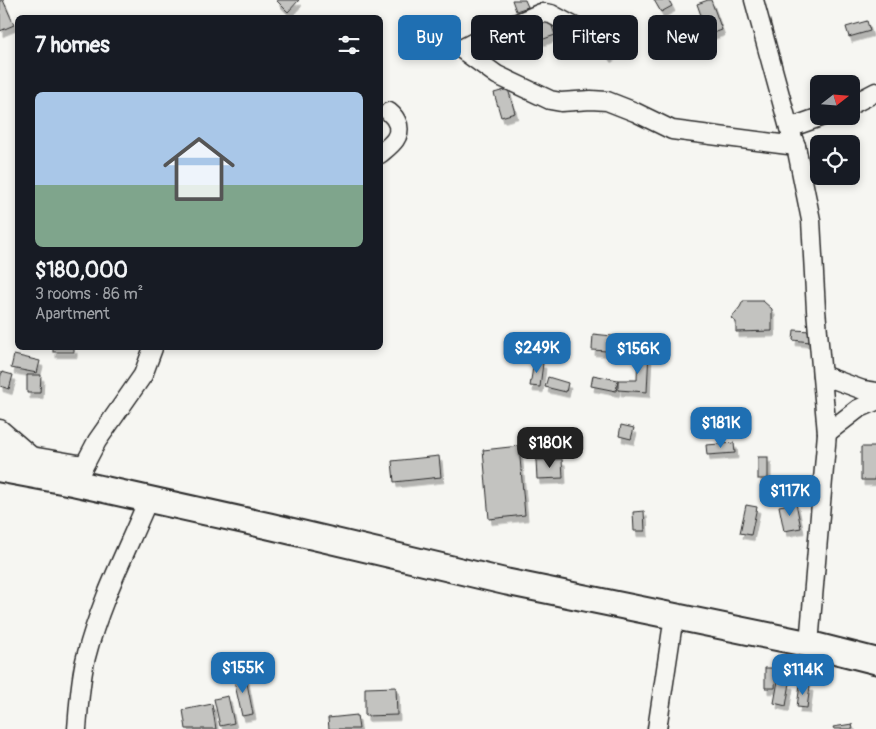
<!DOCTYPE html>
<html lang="en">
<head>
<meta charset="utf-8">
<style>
	body { margin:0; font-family:Pangolin,sans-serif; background:#242831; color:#f1f3f6; height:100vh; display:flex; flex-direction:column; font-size:19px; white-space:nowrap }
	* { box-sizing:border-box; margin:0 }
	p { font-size:16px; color:#9ea1a6 }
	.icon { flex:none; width:28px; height:28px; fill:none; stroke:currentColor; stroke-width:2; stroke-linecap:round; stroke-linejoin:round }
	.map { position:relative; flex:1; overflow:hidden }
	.drawer { position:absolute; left:15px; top:15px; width:368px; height:335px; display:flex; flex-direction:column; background:#171b24; border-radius:8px; box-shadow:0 2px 8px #0003 }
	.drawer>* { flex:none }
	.hud { position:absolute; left:398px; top:15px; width:402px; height:45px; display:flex; gap:10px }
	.needle { width:32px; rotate:73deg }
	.tools { position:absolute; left:810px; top:75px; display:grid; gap:10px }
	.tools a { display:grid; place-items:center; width:50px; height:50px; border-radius:8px; background:#171b24; box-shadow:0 2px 8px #0003; font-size:25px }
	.price { position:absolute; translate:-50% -42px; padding:0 11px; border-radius:10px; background:#1f6fb2; color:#fff; font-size:16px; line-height:32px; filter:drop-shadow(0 1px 2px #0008) }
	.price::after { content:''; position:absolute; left:50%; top:30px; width:15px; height:11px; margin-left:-8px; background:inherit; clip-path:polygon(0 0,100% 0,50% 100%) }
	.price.selected { background:#222; color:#fff }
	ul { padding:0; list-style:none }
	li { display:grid; align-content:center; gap:10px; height:265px; padding:0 20px }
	li span { display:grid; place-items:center; height:155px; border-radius:8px; color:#555 }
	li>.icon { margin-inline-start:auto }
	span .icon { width:90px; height:90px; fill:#fffc; stroke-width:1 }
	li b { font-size:21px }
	h2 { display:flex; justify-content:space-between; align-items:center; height:60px; padding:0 20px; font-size:21px }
	.pill { padding:0 18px; border-radius:8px; background:#171b24; box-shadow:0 2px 8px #0003; font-size:18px; line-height:45px }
	.pill.selected { background:#1f6fb2; color:#fff }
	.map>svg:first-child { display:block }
</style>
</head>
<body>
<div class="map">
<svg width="876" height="729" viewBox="0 0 876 729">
	<defs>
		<filter id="shadow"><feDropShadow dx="3" dy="5.5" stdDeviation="0" flood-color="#0004"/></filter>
	</defs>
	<rect width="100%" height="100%" fill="#f6f6f2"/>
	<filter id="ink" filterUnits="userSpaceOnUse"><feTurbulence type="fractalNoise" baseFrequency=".02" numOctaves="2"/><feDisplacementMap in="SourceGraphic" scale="10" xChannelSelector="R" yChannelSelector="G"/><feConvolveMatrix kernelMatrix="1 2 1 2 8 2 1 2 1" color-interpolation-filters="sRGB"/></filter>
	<g filter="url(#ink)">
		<!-- building -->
		<g fill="#c3c3c0" stroke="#2b2b2b" filter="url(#shadow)">
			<path d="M 0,0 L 3,0 L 14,25 L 0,31 Z"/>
			<path d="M 276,0 L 299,0 L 288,12 Z"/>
			<path d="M 512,0 L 525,0 L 528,7 L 516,11 Z"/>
			<path d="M 654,0 L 669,0 L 672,6 L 661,12 Z"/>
			<path d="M 708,0 L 711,0 L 722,30 L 708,35 L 697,4 Z"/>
			<path d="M 548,14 L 555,35 L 541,40 L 534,19 Z"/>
			<path d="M 628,20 L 635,39 L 610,47 L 603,29 Z"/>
			<path d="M 867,21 L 870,31 L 849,37 L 846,27 Z"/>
			<path d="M 597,22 L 616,52 L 608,57 L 597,41 L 583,50 L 574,36 Z"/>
			<path d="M 508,89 L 515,113 L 501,117 L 494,93 Z"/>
			<path d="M 743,301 L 763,301 L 772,309 L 772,331 L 736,332 L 736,322 L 731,318 L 740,307 Z"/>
			<path d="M 794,330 L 811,331 L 810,342 L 793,340 Z"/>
			<path d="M 593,334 L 622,337 L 621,352 L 592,350 Z"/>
			<rect x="547" y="343" width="10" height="12"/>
			<rect x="53" y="348" width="21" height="4"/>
			<path d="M 638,350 L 649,351 L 647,392 L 618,390 L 618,380 L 637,380 Z"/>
			<path d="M 14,355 L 40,361 L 37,373 L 11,368 Z"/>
			<path d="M 534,361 L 543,363 L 540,387 L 530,386 Z"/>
			<path d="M 2,372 L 13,375 L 9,389 L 0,386 L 0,378 Z"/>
			<path d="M 27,375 L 41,375 L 40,393 L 27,393 Z"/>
			<path d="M 593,375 L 618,380 L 616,391 L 591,386 Z"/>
			<path d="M 548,377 L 568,383 L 566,392 L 545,387 Z"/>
			<path d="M 621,425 L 634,428 L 631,439 L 619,436 Z"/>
			<path d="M 734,443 L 735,453 L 707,455 L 706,445 Z"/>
			<path d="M 519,446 L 525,515 L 489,519 L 483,450 Z"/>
			<path d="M 861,447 L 876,447 L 876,474 L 874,480 L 861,480 Z"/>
			<path d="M 439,456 L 441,477 L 394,482 L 392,461 Z"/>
			<rect x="758" y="457" width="10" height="22"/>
			<path d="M 562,459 L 563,478 L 537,479 L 536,460 Z"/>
			<path d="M 796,503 L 801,528 L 784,531 L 779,506 Z"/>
			<path d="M 746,505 L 757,507 L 751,535 L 740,533 Z"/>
			<path d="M 644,511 L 645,531 L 634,531 L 633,512 Z"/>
			<path d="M 765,668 L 776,668 L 775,688 L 765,688 Z"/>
			<path d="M 245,673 L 253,714 L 242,716 L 233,676 Z"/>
			<path d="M 778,681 L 790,683 L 786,706 L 774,703 Z"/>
			<path d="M 800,684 L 810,686 L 807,708 L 797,707 Z"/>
			<path d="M 396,687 L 397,715 L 365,716 L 365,688 Z"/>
			<path d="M 228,696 L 234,723 L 220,726 L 214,699 Z"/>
			<path d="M 212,704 L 216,729 L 186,729 L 183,710 Z"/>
			<path d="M 357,715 L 359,729 L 329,729 L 328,718 Z"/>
			<path d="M 852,724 L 853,729 L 834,729 L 833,727 Z"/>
		</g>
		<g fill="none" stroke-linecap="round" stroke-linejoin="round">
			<!-- minor casing -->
			<g stroke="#2b2b2b" stroke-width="21">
				<g id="minor">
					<path d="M 754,0 L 789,128 L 796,146 L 811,220 L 816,310 L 827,433 L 809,644"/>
					<path d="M 588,34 L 551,14 L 545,13 L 541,13 L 484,37 L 461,49 L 497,75 L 550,100 L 561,102 L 591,100 L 607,101 L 635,112 L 672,130 L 796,146"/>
					<path d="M 851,105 L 876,92"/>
					<path d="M 789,128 L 823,116"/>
					<path d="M 380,154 C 389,146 401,139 398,125 C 396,119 394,116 389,112"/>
					<path d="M 822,375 L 863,390 L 876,392"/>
					<path d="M 0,429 L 29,454"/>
					<path d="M 827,433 L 858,409 L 876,401"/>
					<path d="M 0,449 L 31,456 L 84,465"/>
					<path d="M 75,483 L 97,441 L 143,375 L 153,348"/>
					<path d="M 77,729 C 79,705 80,680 86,657 C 100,602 126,552 148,500"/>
					<path d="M 657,729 L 674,616"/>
				</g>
			</g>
			<!-- secondary casing -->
			<g stroke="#2b2b2b" stroke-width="29">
				<path id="secondary" d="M 0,469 L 75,483 L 269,526 L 507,582 L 809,644 L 876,661"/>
			</g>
			<!-- minor -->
			<use href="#minor" stroke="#f6f6f2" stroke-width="18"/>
			<!-- secondary -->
			<use href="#secondary" stroke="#f6f6f2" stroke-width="25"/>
		</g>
	</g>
</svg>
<div class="tools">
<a><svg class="needle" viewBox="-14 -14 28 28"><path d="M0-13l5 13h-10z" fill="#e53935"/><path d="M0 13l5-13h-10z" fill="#9ea1a6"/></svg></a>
<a><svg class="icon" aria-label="locate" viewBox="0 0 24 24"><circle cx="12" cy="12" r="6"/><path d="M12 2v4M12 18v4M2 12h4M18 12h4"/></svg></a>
</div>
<b class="price" style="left:537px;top:374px">$249K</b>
<b class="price" style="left:638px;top:375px">$156K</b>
<b class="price" style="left:721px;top:449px">$181K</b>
<b class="price selected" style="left:550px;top:469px">$180K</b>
<b class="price" style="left:790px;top:517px">$117K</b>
<b class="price" style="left:243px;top:694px">$155K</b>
<b class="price" style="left:803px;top:696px">$114K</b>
<div class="hud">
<a class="pill selected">Buy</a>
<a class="pill">Rent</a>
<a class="pill">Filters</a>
<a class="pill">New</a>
</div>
<section class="drawer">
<h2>7 homes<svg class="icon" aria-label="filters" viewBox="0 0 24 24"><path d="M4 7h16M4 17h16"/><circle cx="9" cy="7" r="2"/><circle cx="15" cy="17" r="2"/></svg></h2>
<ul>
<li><span style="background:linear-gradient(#a9c7e8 60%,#7fa58c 0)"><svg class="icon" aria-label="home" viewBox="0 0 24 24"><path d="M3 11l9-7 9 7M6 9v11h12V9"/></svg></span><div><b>$180,000</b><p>3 rooms · 86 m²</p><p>Apartment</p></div></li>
</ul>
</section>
</div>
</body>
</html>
